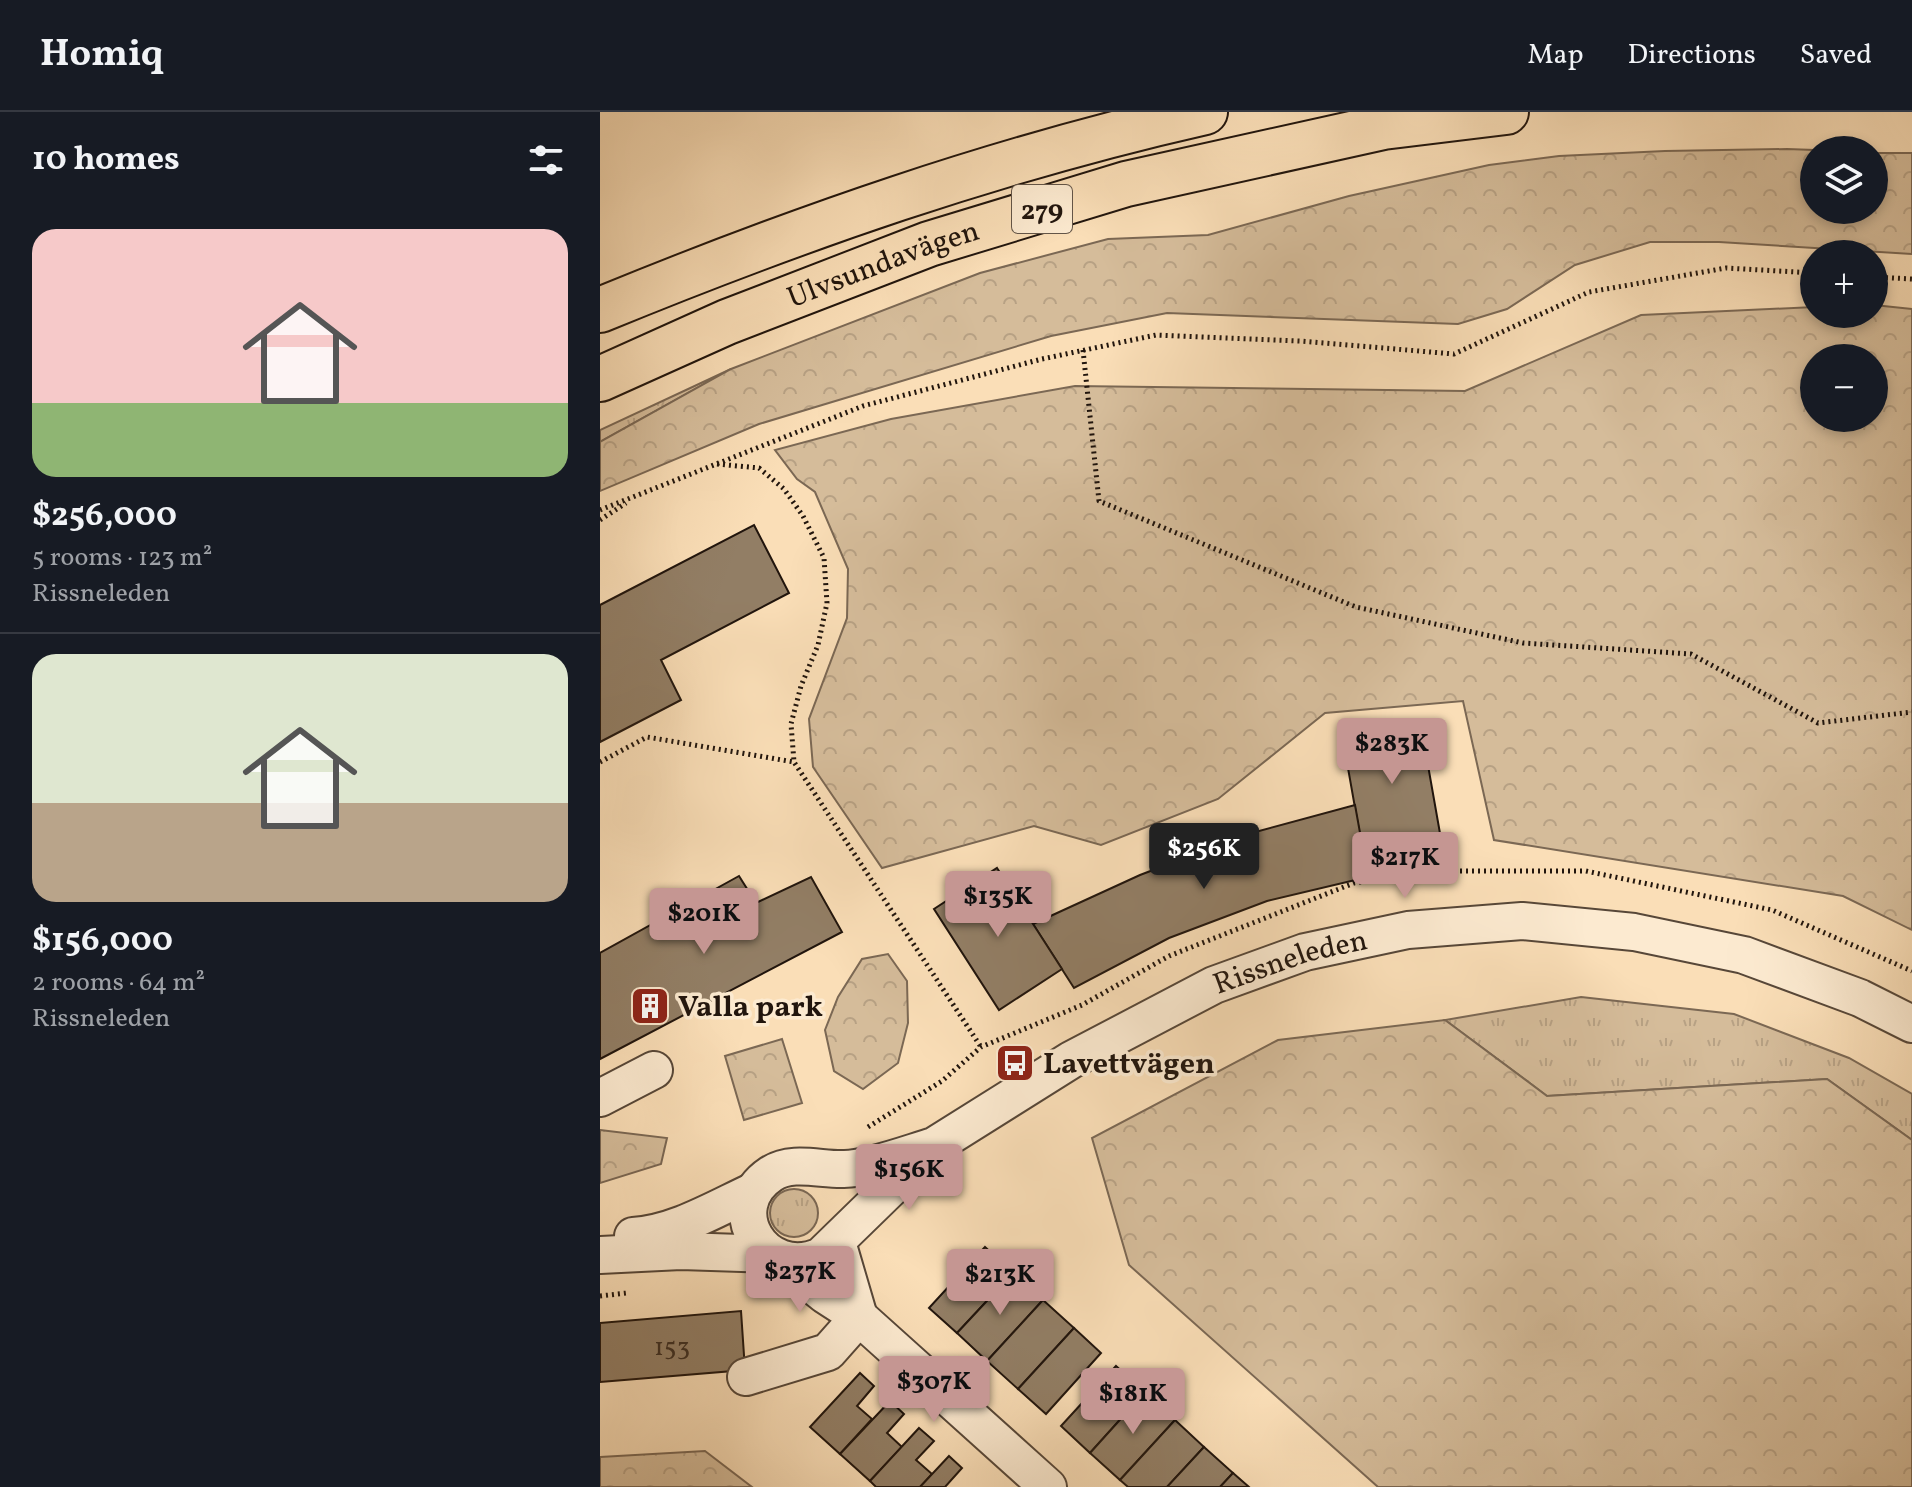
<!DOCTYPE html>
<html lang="en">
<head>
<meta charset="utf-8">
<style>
	body { margin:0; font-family:Vollkorn,serif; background:#242831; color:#f1f3f6; height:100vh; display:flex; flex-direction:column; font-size:30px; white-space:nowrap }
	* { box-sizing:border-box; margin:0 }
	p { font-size:26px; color:#9ea1a6 }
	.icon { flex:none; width:44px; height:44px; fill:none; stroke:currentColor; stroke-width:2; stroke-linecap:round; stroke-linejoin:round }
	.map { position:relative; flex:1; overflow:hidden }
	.drawer { display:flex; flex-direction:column; background:#171b24; width:600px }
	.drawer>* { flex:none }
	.fabs { position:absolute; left:1200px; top:24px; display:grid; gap:16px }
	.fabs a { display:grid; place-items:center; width:88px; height:88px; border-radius:50%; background:#171b24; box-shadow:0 4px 12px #0003; font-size:40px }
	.price { position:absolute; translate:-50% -68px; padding:0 18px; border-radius:8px; background:#c59692; color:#111; font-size:26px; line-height:52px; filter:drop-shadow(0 2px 4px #0008) }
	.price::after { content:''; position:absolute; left:50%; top:48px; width:24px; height:18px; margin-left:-12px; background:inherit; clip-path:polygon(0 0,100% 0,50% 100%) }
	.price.on { background:#222; color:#fff }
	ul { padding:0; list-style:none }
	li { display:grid; align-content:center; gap:16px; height:424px; padding:0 32px }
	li+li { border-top:2px solid #363941 }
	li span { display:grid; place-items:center; height:248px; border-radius:24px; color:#555 }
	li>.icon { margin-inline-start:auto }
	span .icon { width:144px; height:144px; fill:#fffc; stroke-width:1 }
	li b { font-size:34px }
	h2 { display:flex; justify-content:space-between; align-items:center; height:96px; padding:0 32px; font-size:34px }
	header { display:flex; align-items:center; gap:48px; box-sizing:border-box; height:112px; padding:0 40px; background:#171b24; border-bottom:2px solid #363941 }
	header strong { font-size:38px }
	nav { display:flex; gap:44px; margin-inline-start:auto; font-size:28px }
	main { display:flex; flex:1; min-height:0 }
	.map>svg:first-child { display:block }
</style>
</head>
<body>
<header>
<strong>Homiq</strong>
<nav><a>Map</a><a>Directions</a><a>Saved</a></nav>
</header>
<main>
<section class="drawer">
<h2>10 homes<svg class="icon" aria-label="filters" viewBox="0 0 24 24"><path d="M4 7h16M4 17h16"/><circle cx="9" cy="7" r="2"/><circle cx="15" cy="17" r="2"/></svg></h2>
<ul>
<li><span style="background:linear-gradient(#f6c9c9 70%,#8fb573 0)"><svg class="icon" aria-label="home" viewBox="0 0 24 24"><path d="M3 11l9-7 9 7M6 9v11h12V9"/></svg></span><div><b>$256,000</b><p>5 rooms · 123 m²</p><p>Rissneleden</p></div></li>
<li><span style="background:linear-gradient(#dfe7d0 60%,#b9a48a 0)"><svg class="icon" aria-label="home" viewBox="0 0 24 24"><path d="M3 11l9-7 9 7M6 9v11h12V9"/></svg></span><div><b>$156,000</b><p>2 rooms · 64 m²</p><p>Rissneleden</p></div></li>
</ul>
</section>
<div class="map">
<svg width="1312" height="1375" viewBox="0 0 1312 1375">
	<defs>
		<pattern id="grass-tufts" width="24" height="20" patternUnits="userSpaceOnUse" patternTransform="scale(2)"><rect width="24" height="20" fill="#d5bc9a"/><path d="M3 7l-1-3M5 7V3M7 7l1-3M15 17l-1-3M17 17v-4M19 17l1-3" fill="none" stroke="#b7a184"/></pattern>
		<pattern id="forest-crowns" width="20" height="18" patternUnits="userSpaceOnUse" patternTransform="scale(2)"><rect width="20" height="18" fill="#d5bc9a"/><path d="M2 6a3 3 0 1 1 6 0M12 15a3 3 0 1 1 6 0" fill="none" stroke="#b7a184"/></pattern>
	</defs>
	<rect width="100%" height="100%" fill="#fadeb7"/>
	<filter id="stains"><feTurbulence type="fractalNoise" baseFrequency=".0025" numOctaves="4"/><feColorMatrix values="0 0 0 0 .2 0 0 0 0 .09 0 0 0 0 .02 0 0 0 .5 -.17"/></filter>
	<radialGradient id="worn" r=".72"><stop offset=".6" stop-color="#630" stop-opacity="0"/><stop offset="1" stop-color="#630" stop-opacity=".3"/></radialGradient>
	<!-- grass -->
	<g fill="url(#grass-tufts)" stroke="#7b6854" stroke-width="2">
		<path d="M 131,257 L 0,330 L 0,318 Z"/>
		<path d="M 981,885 L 1134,902 L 1249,946 L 1312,982 L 1312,1028 L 1227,967 L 947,984 L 845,908 Z"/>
		<circle cx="194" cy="1101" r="24"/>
	</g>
	<!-- forest -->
	<g fill="url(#forest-crowns)" stroke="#7b6854" stroke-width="2" fill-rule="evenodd">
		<path d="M 1187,37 L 1214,38 L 1214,98 L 1274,98 L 1274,41 L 1312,41 L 1312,142 L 1119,130 L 1050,130 L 975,153 L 907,197 L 858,212 L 567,201 L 451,224 L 159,312 L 0,379 L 0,330 L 131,257 L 380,161 L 508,127 L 608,123 L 749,84 L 889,53 L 959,44 L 1065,39 Z"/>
		<path d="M 1274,193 L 1312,197 L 1312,818 L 1243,784 L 894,728 L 863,589 L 725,601 L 618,687 L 501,733 L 434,714 L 282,756 L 213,655 L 209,607 L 247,506 L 248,457 L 215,380 L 197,367 L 175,338 L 291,307 L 475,274 L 865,279 L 1041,203 L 1214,195 L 1214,202 L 1274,202 ZM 1214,246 L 1274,246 L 1274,306 L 1214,306 Z"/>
		<path d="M 288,842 L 307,869 L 308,911 L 298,951 L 263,977 L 234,959 L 225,918 L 238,885 L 262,847 Z"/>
		<path d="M 845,908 L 947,984 L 1227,967 L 1312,1028 L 1312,1375 L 778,1375 L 529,1153 L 492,1026 L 678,928 Z"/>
		<path d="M 182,927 L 202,991 L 144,1008 L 125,944 Z"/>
		<path d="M 0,1018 L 67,1026 L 61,1052 L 0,1071 Z"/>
		<path d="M 105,1339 L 152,1375 L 0,1375 L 0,1345 Z"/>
	</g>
	<!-- building -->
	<g fill="#927e65" stroke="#21150d" stroke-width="2">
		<path d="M 154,413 L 189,481 L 61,548 L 81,588 L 0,630 L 0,493 Z"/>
		<path d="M 820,608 L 841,727 L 763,741 L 742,622 Z"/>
		<path d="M 755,693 L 768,765 L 667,789 L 569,826 L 474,876 L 433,812 L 540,763 L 648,722 Z"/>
		<path d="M 397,756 L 462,857 L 399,898 L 334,797 Z"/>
		<path d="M 139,764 L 156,791 L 211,765 L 242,820 L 0,947 L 0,841 Z"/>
		<path d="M 385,1135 L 413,1161 L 357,1221 L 329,1196 Z"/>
		<path d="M 413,1161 L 443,1188 L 387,1249 L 357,1221 Z"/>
		<path d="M 443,1188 L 474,1216 L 418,1277 L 387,1249 Z"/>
		<path d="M 141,1199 L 145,1258 L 0,1270 L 0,1211 Z"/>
		<path d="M 474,1216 L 501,1241 L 446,1302 L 418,1277 Z"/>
		<path d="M 516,1254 L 545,1280 L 490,1341 L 461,1314 Z"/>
		<path d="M 260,1261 L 274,1274 L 257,1294 L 272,1307 L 240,1342 L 210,1315 Z"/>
		<path d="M 545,1280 L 575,1308 L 520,1368 L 490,1341 Z"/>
		<path d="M 290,1289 L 304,1302 L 287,1321 L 302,1335 L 270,1369 L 240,1342 Z"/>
		<path d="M 575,1308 L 604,1335 L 567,1375 L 528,1375 L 520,1368 Z"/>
		<path d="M 319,1316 L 334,1329 L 316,1348 L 332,1362 L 320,1375 L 276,1375 L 270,1369 Z"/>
		<path d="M 604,1335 L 633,1361 L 620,1375 L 567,1375 Z"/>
		<path d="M 349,1344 L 362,1356 L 345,1375 L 320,1375 Z"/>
		<path d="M 633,1361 L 649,1375 L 620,1375 Z"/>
	</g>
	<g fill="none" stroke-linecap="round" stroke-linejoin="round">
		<!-- minor casing -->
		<g stroke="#574738" stroke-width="40">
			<g id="minor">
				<path d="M 0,986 L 54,958"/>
				<path id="s1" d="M 334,1034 C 310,1041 268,1057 244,1057 C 221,1058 192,1048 171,1062 C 120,1096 163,1169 221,1144 L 334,1034 L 471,948 L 614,873 L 705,840 L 808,818 L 922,809 L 1034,820 L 1144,843 L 1260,886 L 1312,912"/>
				<path d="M 33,1124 C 76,1121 115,1097 154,1079"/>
				<path d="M 237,1130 L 259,1205"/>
				<path d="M 0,1143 L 81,1139 L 170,1142"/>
				<path d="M 180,1147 L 225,1183 L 259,1205 L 448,1375"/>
				<path d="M 146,1265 L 228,1240 L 259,1205"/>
			</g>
		</g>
		<!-- major casing -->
		<g stroke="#21150d" stroke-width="48">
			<g id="major">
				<path d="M 0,198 C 197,117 397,47 605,0"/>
				<path id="s2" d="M 0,267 L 127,210 L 329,132 L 526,72 L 783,15 L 906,0"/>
			</g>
		</g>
		<!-- path -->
		<g stroke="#21150d" stroke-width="5" stroke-dasharray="2 4" stroke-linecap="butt">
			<path d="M 1274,165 L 1312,167"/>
			<path d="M 483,238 L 499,389 L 756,495 L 923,531 L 1091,542 L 1218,611 L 1312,600"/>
			<path d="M 117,352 L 159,356 L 184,377 L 203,404 L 224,446 L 227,491 L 218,533 L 201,574 L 191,612 L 194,650 L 381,935"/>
			<path d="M 0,398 L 263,294 L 442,247 L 556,223 L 700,229 L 854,242 L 989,180 L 1126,156 L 1214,161"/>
			<path d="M 0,408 L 26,391"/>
			<path d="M 0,650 L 47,625 L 194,650"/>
			<path d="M 268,1015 L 342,969 L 381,935 L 482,893 L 569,844 L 754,771 L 825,759 L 986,759 L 1172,798 L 1312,859"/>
			<path d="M 0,1184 L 27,1181"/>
		</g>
		<!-- minor -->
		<use href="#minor" stroke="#fcead0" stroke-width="36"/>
		<!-- major -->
		<use href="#major" stroke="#fadeb7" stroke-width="44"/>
	</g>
	<!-- icons -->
	<defs>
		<g id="building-square" transform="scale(2)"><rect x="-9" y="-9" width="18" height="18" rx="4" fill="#8f2418" stroke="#fcead0"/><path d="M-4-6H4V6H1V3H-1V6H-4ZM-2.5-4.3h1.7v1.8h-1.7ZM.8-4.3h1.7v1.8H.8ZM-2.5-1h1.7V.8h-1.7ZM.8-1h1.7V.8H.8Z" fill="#fff"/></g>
		<g id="bus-square" transform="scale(2)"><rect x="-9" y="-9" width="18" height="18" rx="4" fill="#8f2418" stroke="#fcead0"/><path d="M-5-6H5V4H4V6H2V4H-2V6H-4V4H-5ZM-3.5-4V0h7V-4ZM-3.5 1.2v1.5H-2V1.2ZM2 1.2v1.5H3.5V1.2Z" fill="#fff"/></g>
	</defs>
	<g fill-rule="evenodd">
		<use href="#building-square" x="50" y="894"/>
		<use href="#bus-square" x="415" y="951"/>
	</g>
	<g text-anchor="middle" stroke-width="7" stroke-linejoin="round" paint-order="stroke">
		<!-- number labels -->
		<g font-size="26" fill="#3d2f23">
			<text x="72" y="1243">153</text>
		</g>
		<!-- shield labels -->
		<rect fill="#fcead0" stroke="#635548" stroke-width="2" x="412" y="73" width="60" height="48" rx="6"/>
		<g font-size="28" font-weight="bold" fill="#21150d">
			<text x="442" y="107">279</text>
		</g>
		<!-- street labels -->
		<g font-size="30" fill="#21150d" stroke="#fcead0">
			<text dy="10" stroke="none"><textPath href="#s2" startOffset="306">Ulvsundavägen</textPath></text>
			<text dy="10" stroke="none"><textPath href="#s1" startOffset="876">Rissneleden</textPath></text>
		</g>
		<!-- poi labels -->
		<g font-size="30" font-weight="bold" fill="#21150d" stroke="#fcead0" text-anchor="start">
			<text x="78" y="904">Valla park</text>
			<text x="443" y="961">Lavettvägen</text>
		</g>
	</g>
	<rect width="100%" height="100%" filter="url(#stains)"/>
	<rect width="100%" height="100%" fill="url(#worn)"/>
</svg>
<div class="fabs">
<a><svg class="icon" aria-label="layers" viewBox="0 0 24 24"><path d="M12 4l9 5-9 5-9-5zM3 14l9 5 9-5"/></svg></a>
<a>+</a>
<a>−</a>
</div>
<b class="price" style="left:792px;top:674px">$283K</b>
<b class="price on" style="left:604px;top:779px">$256K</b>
<b class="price" style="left:805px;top:788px">$217K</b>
<b class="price" style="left:398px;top:827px">$135K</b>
<b class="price" style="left:104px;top:844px">$201K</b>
<b class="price" style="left:309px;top:1100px">$156K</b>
<b class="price" style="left:200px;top:1202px">$237K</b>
<b class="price" style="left:400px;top:1205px">$213K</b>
<b class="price" style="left:334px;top:1312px">$307K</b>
<b class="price" style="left:533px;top:1324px">$181K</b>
</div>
</main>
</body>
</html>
